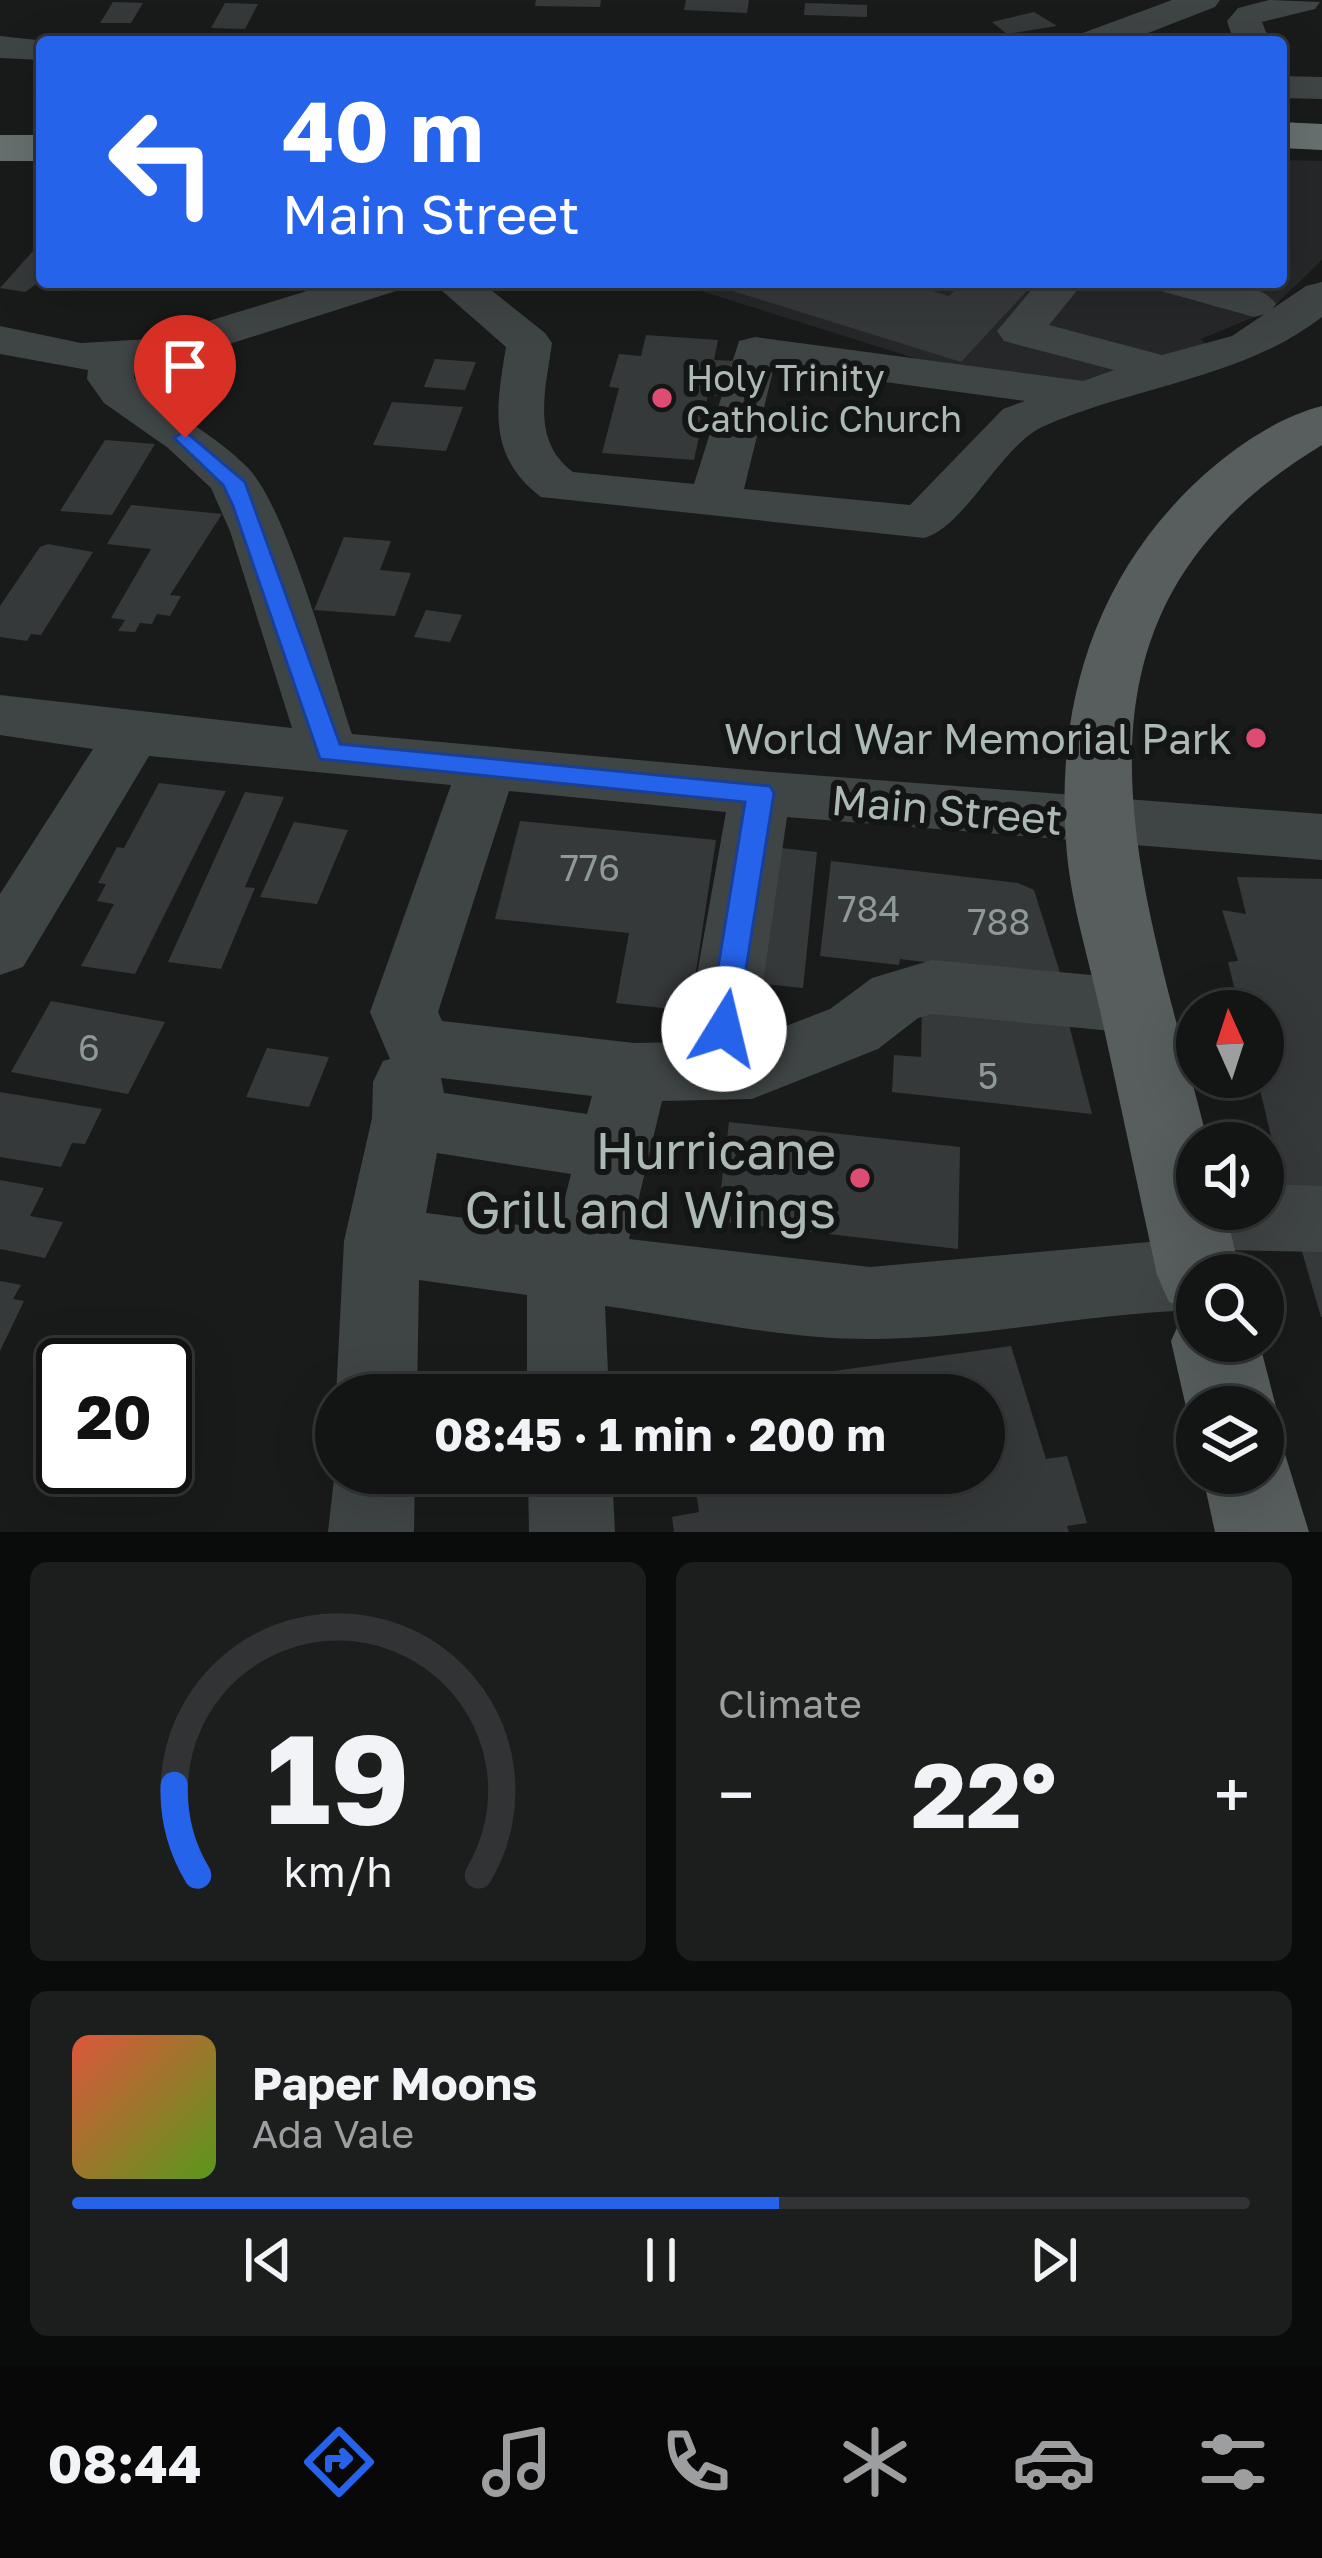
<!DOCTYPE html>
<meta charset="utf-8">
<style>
body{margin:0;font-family:"Golos Text",sans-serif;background:#1c1d1d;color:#f1f3f6;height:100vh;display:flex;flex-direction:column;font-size:45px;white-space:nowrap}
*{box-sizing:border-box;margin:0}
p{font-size:39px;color:#9d9ea0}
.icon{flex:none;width:66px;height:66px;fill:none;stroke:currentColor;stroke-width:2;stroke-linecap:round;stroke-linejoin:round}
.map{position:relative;height:1532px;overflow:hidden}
.side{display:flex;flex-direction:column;gap:30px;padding:30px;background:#0a0b0b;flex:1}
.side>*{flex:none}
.banner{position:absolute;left:36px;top:36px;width:1251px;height:252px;border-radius:12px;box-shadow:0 12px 48px #0002,0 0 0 3px #323334;background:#2563eb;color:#fff;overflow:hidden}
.needle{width:78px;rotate:357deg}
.controls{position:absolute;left:1176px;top:990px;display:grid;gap:24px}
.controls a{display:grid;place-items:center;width:108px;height:108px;border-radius:50%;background:#131414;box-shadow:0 12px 48px #0002,0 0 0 3px #323334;font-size:60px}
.speed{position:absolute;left:36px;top:1338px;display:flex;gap:24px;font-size:60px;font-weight:700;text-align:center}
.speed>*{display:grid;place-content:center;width:156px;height:156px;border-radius:50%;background:#131414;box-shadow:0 12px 48px #0002,0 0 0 3px #323334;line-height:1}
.speed .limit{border:6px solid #111;border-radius:18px;background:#fff;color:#111}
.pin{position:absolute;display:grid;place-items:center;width:102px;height:102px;color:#fff;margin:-123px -51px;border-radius:50% 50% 50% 0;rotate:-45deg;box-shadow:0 0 12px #0007}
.pin .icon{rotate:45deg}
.me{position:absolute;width:132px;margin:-66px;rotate:9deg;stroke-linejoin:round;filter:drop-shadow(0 0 9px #0008)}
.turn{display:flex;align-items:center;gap:42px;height:252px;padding:0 48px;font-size:54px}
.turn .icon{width:156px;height:156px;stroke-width:2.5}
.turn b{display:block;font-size:84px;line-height:102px}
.big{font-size:90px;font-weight:700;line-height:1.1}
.side .widget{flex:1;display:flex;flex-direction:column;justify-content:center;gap:18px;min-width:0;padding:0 42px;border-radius:18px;background:#1c1d1d}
.side .dial{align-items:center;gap:0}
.dial svg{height:312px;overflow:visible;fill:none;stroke:#323334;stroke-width:7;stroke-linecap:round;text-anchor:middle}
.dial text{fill:#f1f3f6;stroke:none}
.song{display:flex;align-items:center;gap:36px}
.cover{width:144px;height:144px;border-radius:18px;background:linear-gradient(135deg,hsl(10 70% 55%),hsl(90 70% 35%))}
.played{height:12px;border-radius:6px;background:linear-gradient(90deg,#2563eb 60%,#323334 60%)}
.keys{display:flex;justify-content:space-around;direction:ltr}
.heat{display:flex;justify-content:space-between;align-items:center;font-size:66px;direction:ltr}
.side .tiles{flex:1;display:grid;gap:30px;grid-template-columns:1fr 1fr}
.widget:last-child{grid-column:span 2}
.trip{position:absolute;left:315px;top:1374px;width:690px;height:120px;border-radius:60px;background:#131414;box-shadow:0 12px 48px #0002,0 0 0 3px #323334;font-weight:700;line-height:120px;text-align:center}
.tab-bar{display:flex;height:192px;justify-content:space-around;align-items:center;background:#080808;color:#9d9ea0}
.tab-bar .icon{width:84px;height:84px}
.tab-bar .on{color:#2563eb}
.tab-bar b{font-size:54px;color:#f1f3f6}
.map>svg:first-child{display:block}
.built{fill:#252728}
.building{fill:#36393a}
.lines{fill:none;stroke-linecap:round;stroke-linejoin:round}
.minor{fill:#3f4444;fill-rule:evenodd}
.major{fill:#575e5d;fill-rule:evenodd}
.highway{fill:#67706e;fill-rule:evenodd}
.route{fill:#2563eb;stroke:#184099;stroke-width:3}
.poi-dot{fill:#df4c73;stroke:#141616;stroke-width:4.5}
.labels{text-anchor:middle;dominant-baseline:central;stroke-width:12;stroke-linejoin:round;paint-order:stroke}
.far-poi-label{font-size:36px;fill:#adb9b6;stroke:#141616;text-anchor:start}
.number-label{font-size:36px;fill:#8f9997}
.poi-label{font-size:42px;fill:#adb9b6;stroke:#141616;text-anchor:end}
.street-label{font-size:42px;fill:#adb9b6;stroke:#141616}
.near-poi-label{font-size:51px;fill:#adb9b6;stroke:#141616;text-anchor:end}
</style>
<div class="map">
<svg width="1322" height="1532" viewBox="0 0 1322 1532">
<rect width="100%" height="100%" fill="#191b1b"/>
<polygon class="built" points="1281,160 1322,161 1322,260 1269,311 1201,339 1225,365 1152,390 1084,405 943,367 672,282 1281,282"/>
<g class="building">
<polygon points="536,0 601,0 600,7 535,6"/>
<polygon points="686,0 749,0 747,13 684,10"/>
<polygon points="113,2 143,3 131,23 100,23"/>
<polygon points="225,3 258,4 245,29 211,28"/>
<polygon points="805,3 867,5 867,17 804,15"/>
<polygon points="1034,12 1057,26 1007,34 992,22"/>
<polygon points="33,251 42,252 42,280 25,292 0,288"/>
<polygon points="902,282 949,296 956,289 938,282 1035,282 961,362 707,283"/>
<polygon points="646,335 718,340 714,360 736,361 728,398 708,394 694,460 602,453 619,388 609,387 619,354 641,356"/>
<polygon points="435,359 476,362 465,390 424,387"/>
<polygon points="392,402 463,407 446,451 373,445"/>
<polygon points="105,440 155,444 112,515 60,511"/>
<polygon points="131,505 222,514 170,595 181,596 170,616 157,614 152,624 140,623 135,632 118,631 125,620 111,618 151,549 107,544"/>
<polygon points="344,537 391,541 380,570 411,573 395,616 314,610"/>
<polygon points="48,544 93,552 41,635 31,634 27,641 0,637 0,606 40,547"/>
<polygon points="426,610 462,615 450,642 414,637"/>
<polygon points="159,783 226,791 135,974 81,966 114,904 97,901 106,884 98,883 117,847 124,848"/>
<polygon points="245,792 284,797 245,887 255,888 221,969 168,962"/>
<polygon points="520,821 716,840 690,1011 616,1003 629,933 495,919"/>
<polygon points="294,822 348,830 317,904 260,897"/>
<polygon points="763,846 817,852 803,988 746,982"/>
<polygon points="831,861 1018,883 1034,890 1062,979 900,959 899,965 820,956"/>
<polygon points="1237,877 1322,879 1322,1192 1284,1191 1257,1077 1263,1077 1263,1011 1240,1011 1228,962 1238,961 1222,910 1246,914"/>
<polygon points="51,1001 165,1022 128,1094 11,1072"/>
<polygon points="922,1003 1067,1017 1092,1114 892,1092 894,1055 921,1057"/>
<polygon points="267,1048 329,1057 309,1107 246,1097"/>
<polygon points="0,1092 102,1109 85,1144 72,1143 61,1167 0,1157"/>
<polygon points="729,1122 960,1147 958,1249 717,1221"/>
<polygon points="0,1180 44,1188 30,1216 63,1222 45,1258 0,1249"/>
<polygon points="1301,1248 1322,1249 1322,1317 1321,1317"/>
<polygon points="0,1281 21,1285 13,1299 24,1301 0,1351"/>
<polygon points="1011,1346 1046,1459 1067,1456 1087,1523 1067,1526 1069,1532 674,1532 672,1517 699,1512 693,1473 984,1473 984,1395 686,1392"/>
</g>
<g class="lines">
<g class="minor">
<polygon points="1172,0 1220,0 1215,7 1125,42 1075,42 1080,34"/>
<polygon points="1269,0 1320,2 1315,9 1262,22 1270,42 1234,42 1227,21 1238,8"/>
<polygon points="0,36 55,42 42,42 42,60 0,58"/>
<polygon points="1281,76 1322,77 1322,99 1281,98"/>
<path d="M336,282H403L396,291L170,363L135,368L134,378C167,413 215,433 249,469C287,509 332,674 352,734L760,771L1322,814V860L787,817L755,1038L830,1009L872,978L932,960L1134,979L1158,987L1168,1006L1158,1025L1134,1033L932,1014L918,1018L878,1049L752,1099L662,1101L629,1239L870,1267L1160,1241L1146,1216L1157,1192L1197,1183V1209H1263V1184L1322,1186V1252L1226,1250L1238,1275H1197V1310C1087,1313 979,1339 869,1339C781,1339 691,1318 605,1306L609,1395H527V1295L419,1280L417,1395L336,1396L344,1241L372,1118L373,1082L383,1061L390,1059L370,1012L451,785L149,756L23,967L0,975V894L93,749L0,735V695L292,728L230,531L211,488L168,448L104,403L87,379L88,370L0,354V326L81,343L150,339ZM509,791L726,812L685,1042L634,1043L442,1021L438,1012ZM441,1078L592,1096L587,1114L444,1093ZM437,1153L571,1174L559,1221L551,1229L426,1213Z"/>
<path d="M432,282H481L545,333L552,343C546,388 530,441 573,472L694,484L739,341L755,337L1083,381L1114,370L1004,341L997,331L1038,282H1084L1049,325L1162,355L1232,336L1306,286L1322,282V317C1242,379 1134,386 1042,427C1000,447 965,527 924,538L541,497C487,456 496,407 506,347ZM774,367L1025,401L1003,409L910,505L744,489Z"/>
<path d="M1154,282C1186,282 1256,275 1276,304L1270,313L1254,317L1161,291Z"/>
<polygon points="336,1461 336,1473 415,1473 414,1532 328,1532"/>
<polygon points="528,1473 612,1473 615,1532 529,1532"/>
</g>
<path class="major" d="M1322,406V445C1033,620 1142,878 1208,1143H1197V1209H1225L1241,1275H1197V1341H1259L1276,1407L1264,1434L1281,1441L1309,1532H1215L1202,1473H1263V1407H1197V1432L1186,1407L1171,1341L1184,1312L1190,1310L1169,1302L1157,1275C1138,1188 1120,1102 1101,1015C1090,963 1072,908 1067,854C1055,726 1085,603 1172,507C1209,465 1267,420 1322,406Z"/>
<g class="highway">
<polygon points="1281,122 1322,124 1322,150 1281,148"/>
<rect x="0" y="135" width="42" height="26"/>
</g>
</g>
<polygon class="route" points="185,431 245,482 340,744 770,786 774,793 735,1038 724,1042 713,1038 708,1029 745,802 320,759 233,506 223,485 174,438"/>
<g class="poi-dot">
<circle cx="662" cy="398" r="12"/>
<circle cx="1256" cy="738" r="12"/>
<circle cx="860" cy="1178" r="12"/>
</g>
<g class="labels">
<g class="far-poi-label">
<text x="686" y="377">Holy Trinity<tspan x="686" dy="41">Catholic Church</tspan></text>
</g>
<g class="number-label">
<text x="590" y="867">776</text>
<text x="869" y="908">784</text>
<text x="999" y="921">788</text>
<text x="89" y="1047">6</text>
<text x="988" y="1075">5</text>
</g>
<g class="poi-label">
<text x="1232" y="738">World War Memorial Park</text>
</g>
<g class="street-label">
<text transform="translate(947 809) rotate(5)">Main Street</text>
</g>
<g class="near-poi-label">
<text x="836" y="1149">Hurricane<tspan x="836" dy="59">Grill and Wings</tspan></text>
</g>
</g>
</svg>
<div class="controls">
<a><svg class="needle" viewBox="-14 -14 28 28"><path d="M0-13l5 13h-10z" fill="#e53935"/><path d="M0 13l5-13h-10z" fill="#9d9ea0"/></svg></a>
<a><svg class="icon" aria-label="sound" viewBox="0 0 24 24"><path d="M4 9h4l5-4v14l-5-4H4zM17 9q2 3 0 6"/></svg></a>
<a><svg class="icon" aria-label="search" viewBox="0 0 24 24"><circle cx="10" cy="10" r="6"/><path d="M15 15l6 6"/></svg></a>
<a><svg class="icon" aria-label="layers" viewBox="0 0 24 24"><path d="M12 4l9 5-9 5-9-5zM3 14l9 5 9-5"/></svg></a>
</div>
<div class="speed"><div class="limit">20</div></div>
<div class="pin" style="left:185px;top:438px;background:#d93025"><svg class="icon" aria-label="arrive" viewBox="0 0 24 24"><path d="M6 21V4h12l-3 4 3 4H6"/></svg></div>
<svg class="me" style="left:724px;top:1029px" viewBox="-20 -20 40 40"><circle r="19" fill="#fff"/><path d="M0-13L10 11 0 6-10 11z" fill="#2563eb"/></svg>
<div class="trip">08:45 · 1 min · 200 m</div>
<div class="banner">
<div class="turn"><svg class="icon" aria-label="left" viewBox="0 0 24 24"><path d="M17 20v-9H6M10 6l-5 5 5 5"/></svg><div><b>40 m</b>Main Street</div></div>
</div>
</div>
<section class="side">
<div class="tiles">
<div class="widget dial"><svg viewBox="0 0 100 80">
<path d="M14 69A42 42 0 1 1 86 69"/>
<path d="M14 69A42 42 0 0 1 8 46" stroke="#2563eb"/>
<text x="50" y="56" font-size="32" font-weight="700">19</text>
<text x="50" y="72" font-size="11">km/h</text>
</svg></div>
<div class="widget"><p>Climate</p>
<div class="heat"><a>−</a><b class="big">22°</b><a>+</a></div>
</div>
<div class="widget">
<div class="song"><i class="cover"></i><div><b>Paper Moons</b><p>Ada Vale</p></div></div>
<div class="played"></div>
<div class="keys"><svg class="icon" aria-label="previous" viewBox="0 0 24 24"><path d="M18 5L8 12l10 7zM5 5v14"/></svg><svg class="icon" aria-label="pause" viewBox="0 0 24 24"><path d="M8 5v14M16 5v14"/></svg><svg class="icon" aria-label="next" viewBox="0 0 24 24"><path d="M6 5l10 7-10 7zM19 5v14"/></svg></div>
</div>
</div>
</section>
<nav class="tab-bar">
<b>08:44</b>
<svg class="icon on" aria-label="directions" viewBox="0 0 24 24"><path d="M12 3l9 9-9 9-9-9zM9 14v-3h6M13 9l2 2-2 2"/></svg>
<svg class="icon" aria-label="music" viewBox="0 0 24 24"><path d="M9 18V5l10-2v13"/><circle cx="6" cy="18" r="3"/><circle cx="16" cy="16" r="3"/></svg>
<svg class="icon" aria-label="phone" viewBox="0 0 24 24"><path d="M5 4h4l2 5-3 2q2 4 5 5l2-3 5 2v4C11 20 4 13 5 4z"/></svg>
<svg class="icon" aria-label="climate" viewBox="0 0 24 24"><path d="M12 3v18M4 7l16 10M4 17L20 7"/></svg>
<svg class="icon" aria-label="car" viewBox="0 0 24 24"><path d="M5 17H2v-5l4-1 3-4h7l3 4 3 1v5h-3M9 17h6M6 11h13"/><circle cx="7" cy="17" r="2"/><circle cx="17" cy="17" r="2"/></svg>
<svg class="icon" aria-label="filters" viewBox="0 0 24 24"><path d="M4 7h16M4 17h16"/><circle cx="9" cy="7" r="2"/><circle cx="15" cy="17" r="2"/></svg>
</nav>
